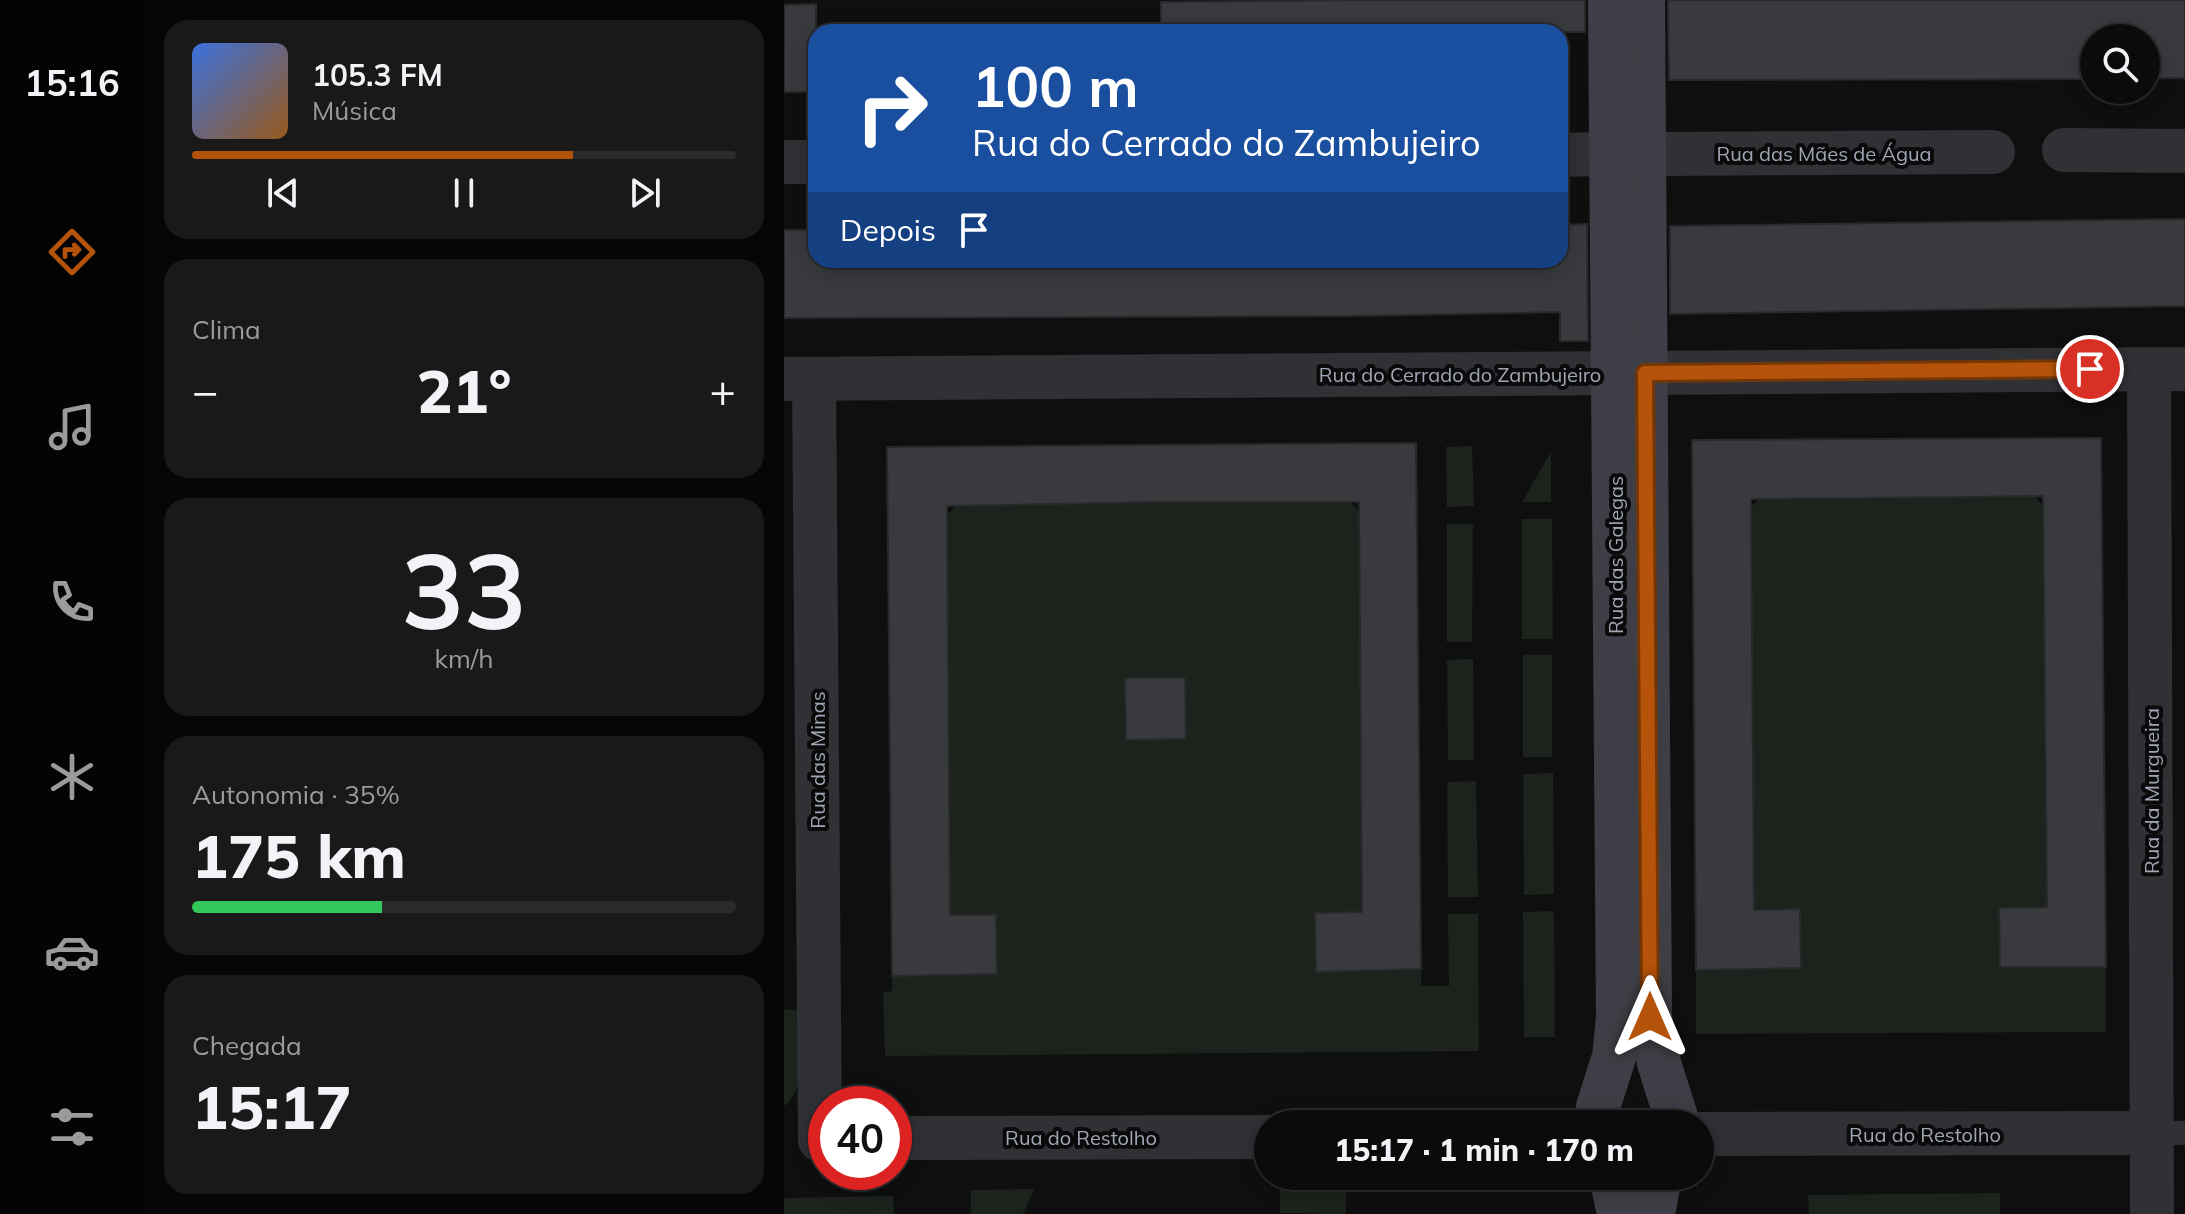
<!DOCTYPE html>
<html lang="pt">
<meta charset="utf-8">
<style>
body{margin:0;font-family:Mulish,sans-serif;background:#19191a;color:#f1f3f6;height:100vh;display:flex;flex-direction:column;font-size:30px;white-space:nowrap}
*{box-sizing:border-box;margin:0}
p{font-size:26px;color:#9a9b9d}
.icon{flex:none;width:44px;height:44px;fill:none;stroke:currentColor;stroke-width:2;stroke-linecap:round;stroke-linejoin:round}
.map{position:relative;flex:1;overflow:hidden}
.drawer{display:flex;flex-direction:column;gap:20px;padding:20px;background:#060607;width:640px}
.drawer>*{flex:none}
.guide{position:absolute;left:24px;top:24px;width:760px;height:244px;border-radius:24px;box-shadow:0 4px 20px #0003,0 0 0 2px #2b2b2d;background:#1a4fa0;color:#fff;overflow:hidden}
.controls{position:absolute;left:1296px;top:24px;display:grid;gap:16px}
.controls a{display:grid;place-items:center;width:80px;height:80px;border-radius:50%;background:#0b0b0c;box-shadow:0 4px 20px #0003,0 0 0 2px #2b2b2d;font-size:40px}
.speed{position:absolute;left:24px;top:1086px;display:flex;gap:16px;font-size:40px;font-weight:700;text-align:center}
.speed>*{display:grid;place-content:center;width:104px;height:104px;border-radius:50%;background:#0b0b0c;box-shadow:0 4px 20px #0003,0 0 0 2px #2b2b2d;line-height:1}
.speed .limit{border:12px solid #d22;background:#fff;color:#111}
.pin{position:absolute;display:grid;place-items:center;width:68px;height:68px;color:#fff;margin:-34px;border:4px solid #fff;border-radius:50%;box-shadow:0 2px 8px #0007}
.me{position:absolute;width:88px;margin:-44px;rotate:0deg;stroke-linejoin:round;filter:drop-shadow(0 0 6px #0008)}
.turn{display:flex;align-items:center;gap:28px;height:168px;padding:0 32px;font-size:36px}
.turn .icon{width:104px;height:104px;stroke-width:2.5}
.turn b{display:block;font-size:56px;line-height:68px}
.then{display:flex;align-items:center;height:76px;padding:0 32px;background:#0003;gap:16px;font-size:30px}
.big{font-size:60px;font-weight:800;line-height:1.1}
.drawer .card{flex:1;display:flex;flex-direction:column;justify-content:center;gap:12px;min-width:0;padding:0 28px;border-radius:24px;background:#19191a}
.drawer .dial{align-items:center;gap:0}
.dial b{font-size:104px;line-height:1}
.song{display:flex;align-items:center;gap:24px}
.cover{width:96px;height:96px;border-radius:12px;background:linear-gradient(135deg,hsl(220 70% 55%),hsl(30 70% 35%))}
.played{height:8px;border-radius:4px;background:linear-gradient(90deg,#b45309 70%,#2b2b2d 70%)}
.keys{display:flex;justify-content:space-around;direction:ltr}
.heat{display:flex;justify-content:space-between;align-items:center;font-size:44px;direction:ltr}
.charge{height:12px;border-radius:6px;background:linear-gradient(90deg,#34c759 35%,#2b2b2d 0)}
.trip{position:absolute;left:470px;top:1110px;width:460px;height:80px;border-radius:40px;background:#0b0b0c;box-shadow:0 4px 20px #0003,0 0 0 2px #2b2b2d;font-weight:800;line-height:80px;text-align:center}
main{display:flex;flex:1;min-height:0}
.dock{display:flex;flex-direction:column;width:144px;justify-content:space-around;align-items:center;background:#040405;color:#9a9b9d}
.dock .icon{width:56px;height:56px}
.dock .selected{color:#b45309}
.dock b{font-size:36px;color:#f1f3f6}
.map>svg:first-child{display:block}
.green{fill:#1b231c}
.building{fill:#383a3e;stroke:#29292c;stroke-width:2}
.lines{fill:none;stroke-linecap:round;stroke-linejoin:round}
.lane{stroke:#303135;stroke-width:24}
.street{stroke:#303135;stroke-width:44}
.secondary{stroke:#3e3f46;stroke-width:44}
.route-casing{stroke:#753606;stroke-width:20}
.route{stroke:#b45309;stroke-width:14}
.labels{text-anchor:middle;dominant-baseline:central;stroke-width:8;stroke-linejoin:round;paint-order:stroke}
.street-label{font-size:20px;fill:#9fa5b2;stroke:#0a0a0b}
</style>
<main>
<nav class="dock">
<b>15:16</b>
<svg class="icon selected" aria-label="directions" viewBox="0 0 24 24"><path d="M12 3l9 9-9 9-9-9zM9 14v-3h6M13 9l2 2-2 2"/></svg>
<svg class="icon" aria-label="music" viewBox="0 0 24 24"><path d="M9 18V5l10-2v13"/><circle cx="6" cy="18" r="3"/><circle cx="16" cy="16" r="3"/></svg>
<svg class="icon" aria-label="phone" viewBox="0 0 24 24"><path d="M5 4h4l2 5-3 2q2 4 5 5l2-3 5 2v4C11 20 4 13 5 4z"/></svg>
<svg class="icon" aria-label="climate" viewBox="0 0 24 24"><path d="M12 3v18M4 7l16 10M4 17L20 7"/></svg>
<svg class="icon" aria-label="car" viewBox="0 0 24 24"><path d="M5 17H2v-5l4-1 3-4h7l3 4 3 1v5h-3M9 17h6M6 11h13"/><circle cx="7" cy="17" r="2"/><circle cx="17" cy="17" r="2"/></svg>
<svg class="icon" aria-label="filters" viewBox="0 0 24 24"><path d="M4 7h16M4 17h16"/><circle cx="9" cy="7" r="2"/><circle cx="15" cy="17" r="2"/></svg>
</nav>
<section class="drawer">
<div class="card">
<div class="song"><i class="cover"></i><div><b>105.3 FM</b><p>Música</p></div></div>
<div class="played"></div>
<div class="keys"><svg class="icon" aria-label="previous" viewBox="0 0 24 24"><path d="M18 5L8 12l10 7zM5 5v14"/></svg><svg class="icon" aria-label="pause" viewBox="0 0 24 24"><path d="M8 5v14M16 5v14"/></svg><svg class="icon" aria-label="next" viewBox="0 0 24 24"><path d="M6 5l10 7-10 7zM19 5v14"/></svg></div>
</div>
<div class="card"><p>Clima</p>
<div class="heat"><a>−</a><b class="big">21°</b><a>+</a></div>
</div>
<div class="card dial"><b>33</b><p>km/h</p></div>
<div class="card"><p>Autonomia · 35%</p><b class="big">175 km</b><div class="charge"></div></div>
<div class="card"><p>Chegada</p><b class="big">15:17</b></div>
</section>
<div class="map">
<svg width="1401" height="1214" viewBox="0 0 1401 1214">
<rect width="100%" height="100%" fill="#0f0f10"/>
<g class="green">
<polygon points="688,446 690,506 663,507 662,447"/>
<polygon points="767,452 767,502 738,502"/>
<polygon points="1250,496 1259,506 1263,906 1215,908 1216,966 1322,967 1322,1032 912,1034 912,970 1017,968 1016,909 970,909 967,506 975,499"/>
<polygon points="371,502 566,502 575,511 578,912 531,913 532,972 637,969 637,986 665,986 664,914 694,914 695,1051 101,1056 99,992 108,991 108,976 213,974 212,915 166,915 163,515 172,506"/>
<polygon points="738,519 768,519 769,639 738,639"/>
<polygon points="663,524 689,524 688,642 663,642"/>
<rect x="739" y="655" width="29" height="102"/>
<polygon points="689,659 690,760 664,760 663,660"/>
<polygon points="769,773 770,894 740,895 739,774"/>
<polygon points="692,781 694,897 664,897 663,782"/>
<polygon points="770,911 771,1037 740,1037 739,912"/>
<path d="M0,1009L16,1011C16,1042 26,1084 0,1106Z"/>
<polygon points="562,1187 562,1214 496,1213 496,1188"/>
<polygon points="250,1189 239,1214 187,1214 187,1190"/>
<polygon points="1216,1193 1216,1214 1025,1214 1024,1195"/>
<polygon points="109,1196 110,1214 0,1214 0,1198"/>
</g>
<g class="building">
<polygon points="593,0 801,0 801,32 377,32 377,2"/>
<polygon points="884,0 1401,0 1401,78 1362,78 1362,38 1310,38 1310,79 885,80"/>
<polygon points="32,4 32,92 0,92 0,5"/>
<polygon points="1401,219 1401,306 886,314 886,226"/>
<polygon points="803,224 804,341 776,341 776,312 566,316 0,318 0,230 32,230 32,260 776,260 776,225"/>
<polygon points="1317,438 1322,967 1216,967 1215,908 1263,907 1259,496 1182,497 967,499 970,910 1016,909 1017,968 912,970 908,440"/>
<polygon points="632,443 637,969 532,972 531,913 578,912 575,502 371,502 163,506 166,915 212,915 213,974 108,976 103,447"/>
<polygon points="341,678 401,678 402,739 342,740"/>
</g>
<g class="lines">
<polyline class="lane" points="1366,1133 1401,1133"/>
<g class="street">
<polyline points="1280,150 1401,151"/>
<polyline points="871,154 1209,152"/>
<polyline points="776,155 816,154"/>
<polyline points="0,162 32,162"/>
<polyline points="1365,369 1368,1214"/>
<polyline points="0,379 1401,369"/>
<polyline points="30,379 36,1140"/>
<polyline points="916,1134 1366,1133"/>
<polyline points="110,1138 484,1137"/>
</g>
<g class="secondary">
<polyline points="859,0 866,1017 875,1063 892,1117 891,1124"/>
<polyline points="814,1107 830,1057 834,1018 826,0"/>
<polyline points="827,1176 835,1214"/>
<polyline points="869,1214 876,1176"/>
</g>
</g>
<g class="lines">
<g class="route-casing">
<polyline id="route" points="866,1017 861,373 1306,369"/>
</g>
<use href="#route" class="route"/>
</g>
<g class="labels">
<g class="street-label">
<text x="1040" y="153">Rua das Mães de Água</text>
<text x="676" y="374">Rua do Cerrado do Zambujeiro</text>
<text transform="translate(831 555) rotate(-90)">Rua das Galegas</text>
<text transform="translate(33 760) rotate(-90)">Rua das Minas</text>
<text transform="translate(1367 791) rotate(-90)">Rua da Murgueira</text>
<text x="1141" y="1134">Rua do Restolho</text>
<text x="297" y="1137">Rua do Restolho</text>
</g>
</g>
</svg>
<div class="controls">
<a><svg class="icon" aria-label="search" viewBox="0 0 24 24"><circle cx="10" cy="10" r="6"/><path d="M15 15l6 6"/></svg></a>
</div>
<div class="speed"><div class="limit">40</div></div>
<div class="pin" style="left:1306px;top:369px;background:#d93025"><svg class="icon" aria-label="arrive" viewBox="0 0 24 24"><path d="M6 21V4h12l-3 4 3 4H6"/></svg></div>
<svg class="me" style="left:866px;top:1017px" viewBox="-20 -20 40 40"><path d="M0-17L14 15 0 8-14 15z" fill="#b45309" stroke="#fff" stroke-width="4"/></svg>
<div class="trip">15:17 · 1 min · 170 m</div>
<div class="guide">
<div class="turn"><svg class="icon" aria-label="right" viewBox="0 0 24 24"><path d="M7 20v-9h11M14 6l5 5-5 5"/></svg><div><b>100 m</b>Rua do Cerrado do Zambujeiro</div></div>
<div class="then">Depois<svg class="icon" aria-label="arrive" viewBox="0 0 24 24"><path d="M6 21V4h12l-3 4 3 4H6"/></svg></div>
</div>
</div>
</main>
